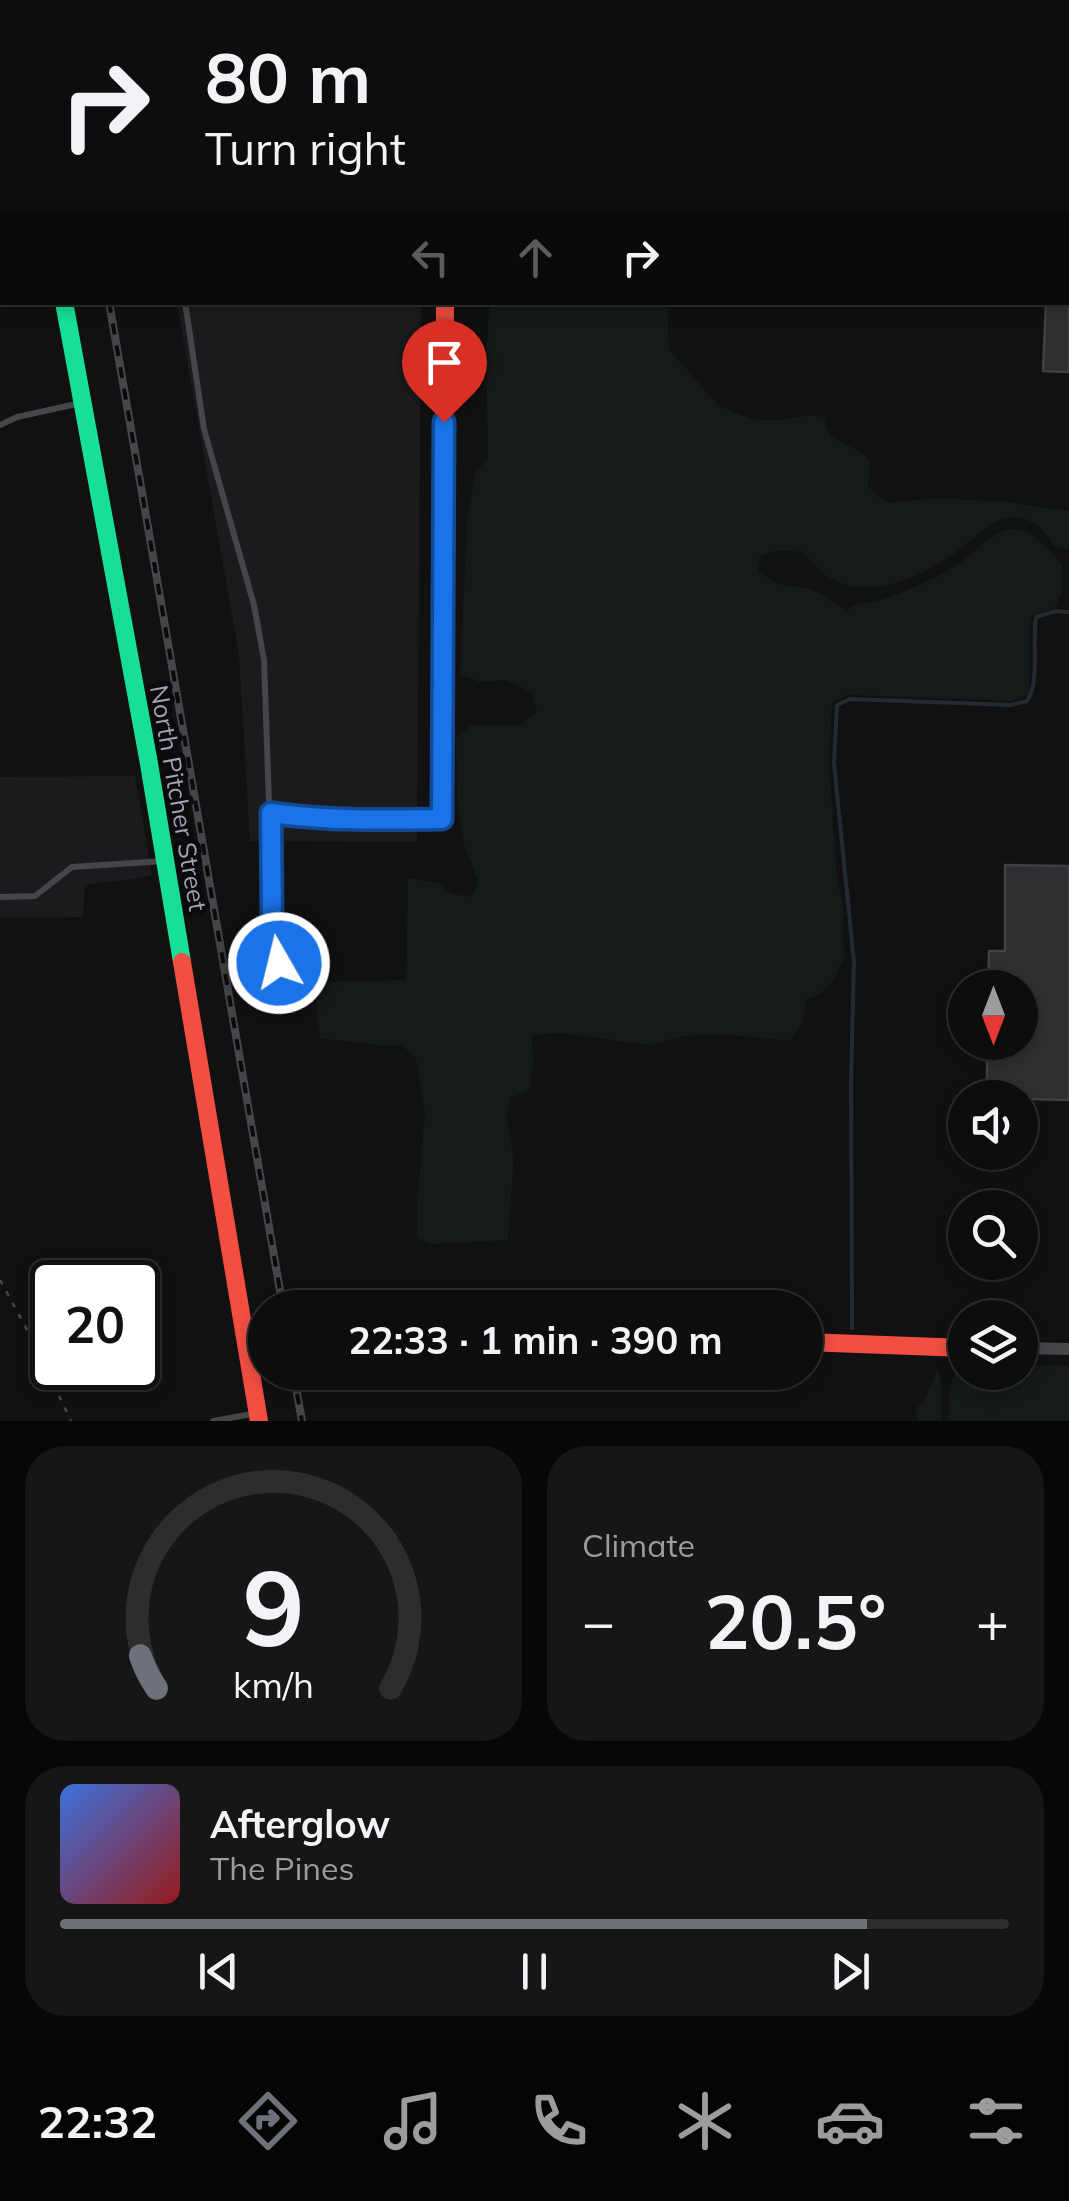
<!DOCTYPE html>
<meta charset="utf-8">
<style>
body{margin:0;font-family:Mulish,sans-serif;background:#161616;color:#f1f3f6;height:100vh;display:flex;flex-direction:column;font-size:38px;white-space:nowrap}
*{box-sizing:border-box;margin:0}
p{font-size:32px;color:#9a9c9d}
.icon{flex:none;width:55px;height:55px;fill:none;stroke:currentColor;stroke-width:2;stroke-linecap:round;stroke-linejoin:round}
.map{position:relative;height:1421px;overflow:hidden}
.side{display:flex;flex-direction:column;gap:25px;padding:25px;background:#070707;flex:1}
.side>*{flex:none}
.hud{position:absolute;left:0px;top:0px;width:1070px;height:305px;box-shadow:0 5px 15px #0003,0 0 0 2px #2d2d2e;background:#0d0d0d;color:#f1f3f6;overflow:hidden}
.needle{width:65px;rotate:180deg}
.buttons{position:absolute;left:948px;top:970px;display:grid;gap:20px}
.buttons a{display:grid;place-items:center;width:90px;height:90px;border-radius:50%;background:#0d0d0d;box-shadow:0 5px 15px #0003,0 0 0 2px #2d2d2e;font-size:50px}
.speed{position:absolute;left:30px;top:1260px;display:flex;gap:20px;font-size:50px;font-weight:700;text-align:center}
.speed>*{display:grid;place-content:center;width:130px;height:130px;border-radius:50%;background:#0d0d0d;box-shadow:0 5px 15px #0003,0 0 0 2px #2d2d2e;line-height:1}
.speed .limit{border:5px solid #111;border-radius:15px;background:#fff;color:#111}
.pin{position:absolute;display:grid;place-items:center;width:85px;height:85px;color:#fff;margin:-102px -42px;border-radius:50% 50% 50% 0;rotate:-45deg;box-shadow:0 0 10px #0007}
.pin .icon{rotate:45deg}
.me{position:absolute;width:110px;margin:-55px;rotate:352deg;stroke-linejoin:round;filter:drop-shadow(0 0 8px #0008)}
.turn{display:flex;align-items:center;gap:35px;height:210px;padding:0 40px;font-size:45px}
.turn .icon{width:130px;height:130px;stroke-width:2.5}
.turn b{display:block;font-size:70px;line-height:85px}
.lanes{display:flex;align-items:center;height:95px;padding:0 40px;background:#0003;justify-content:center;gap:50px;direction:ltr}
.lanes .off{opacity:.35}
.big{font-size:75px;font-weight:700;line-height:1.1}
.side .tile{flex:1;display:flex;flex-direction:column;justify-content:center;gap:15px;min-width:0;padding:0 35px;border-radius:40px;background:#161616}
.side .dial{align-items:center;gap:0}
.dial svg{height:260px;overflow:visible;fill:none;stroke:#2d2d2e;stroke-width:7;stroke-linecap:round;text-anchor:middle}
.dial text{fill:#f1f3f6;stroke:none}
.song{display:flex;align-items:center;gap:30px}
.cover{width:120px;height:120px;border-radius:15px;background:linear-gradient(135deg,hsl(220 70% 55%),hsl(0 70% 35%))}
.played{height:10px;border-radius:5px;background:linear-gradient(90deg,#6f717a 85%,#2d2d2e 85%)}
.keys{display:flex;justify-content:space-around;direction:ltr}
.heat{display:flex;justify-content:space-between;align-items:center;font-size:55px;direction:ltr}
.side .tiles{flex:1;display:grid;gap:25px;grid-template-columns:1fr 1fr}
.tile:last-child{grid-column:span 2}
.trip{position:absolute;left:248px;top:1290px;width:575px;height:100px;border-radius:50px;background:#0d0d0d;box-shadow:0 5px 15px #0003,0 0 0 2px #2d2d2e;font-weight:700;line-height:100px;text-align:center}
.dock{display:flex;height:160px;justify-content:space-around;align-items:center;background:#050505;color:#9a9c9d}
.dock .icon{width:70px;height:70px}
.dock .selected{color:#6f717a}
.dock b{font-size:45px;color:#f1f3f6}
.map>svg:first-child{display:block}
.built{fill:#1b1b1e}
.green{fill:#151b17}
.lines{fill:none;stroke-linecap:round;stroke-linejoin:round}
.stream{stroke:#242a32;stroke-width:4}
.building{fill:#2e2f31;stroke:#404045;stroke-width:2.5}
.path{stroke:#47474c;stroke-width:2.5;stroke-dasharray:5 8;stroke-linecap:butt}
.lane{stroke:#45464a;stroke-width:6}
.street{stroke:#45464a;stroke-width:12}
.fast{stroke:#16e098;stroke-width:18}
.jam{stroke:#f24e42;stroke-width:18}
.rail-casing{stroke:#454649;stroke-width:8}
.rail{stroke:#0b0b0d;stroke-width:4;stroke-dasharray:11;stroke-linecap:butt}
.route-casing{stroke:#114b97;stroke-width:25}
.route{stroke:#1a73e8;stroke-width:18}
.labels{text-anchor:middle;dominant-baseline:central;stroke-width:10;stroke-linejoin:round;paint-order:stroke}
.street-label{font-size:25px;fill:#a1a4b3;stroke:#0b0b0d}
</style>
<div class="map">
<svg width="1069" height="1421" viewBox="0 0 1069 1421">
<rect width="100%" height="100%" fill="#111"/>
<g class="built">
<rect x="124" y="0" width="300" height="2"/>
<polygon points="177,303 421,303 417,842 250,841 239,655"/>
<polygon points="135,776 152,876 85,885 83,917 0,918 0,777"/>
</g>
<g class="green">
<path d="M490,303H667L669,349L719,406L751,419L780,420L807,415L824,417C829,437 831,438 849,446C857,449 864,456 870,461L868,487L888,503L938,498L1005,502L1069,511V550L1054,546C1045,530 1030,516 1011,518C990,519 975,539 959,550C924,576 872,602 830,578C819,572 811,562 802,552L778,550L759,557L758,570C784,594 794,581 819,593C829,598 838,605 847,610C859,601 870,603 884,599C911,589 937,578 961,562C977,552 993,529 1013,529C1034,529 1048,550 1062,564V590L1055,608L1032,615L1029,633V690L1024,697L1011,701L849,695L832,703L829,763L837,879L844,911L842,936L845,957L832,983L821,993L805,1001L803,1021L790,1041L723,1034L685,1036L649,1045L561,1033L532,1035L533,1066L529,1091L511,1097L506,1115L514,1157L508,1240L431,1244L417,1238V1202L425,1113L416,1058L402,1046C374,1046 348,1040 321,1039C317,1019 312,999 325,982L406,980L408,878L439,883L451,894L472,897L478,880L464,844L457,798L456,737L472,725L520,726L537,711L531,692L505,680L479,682L460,675L467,523L475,473L488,458L486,352Z"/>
<polygon points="1020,1366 1069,1366 1069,1421 948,1421 950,1385 959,1367 965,1367 965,1372 1020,1372"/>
<polygon points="938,1367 942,1389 941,1421 917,1421 916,1409 925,1399"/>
</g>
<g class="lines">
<path class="stream" d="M852,1328L851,1082L854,962L834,763L837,705L850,699L1011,705L1027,701C1040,681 1032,642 1036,617L1056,611L1069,612"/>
</g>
<g class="building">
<polygon points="1046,302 1069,303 1069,372 1043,371"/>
<polygon points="1005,865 1069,866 1069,1100 987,1098 987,1042 1020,1042 1020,988 988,988 989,951 1005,951"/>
</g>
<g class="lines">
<polyline class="path" points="0,1280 31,1337 71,1421"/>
<g class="lane">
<polyline points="188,2 192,0"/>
<polyline points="0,86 2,85"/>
<path d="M185,302L204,429L254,605L264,660L274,944C279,960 282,973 296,983"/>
<polyline points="0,425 17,417 81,403"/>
<path d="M271,813C327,821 383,820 439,819"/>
<polyline points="0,897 35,896 72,867 164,861"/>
<polyline points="213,1421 257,1413"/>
</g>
<g class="street">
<polyline points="8,0 8,2"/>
<polyline points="446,2 446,0"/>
<polyline points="1020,1348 1069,1349"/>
<polyline points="248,1352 265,1351"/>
</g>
<polyline class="fast" points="64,302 148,758 182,962"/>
<g class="jam">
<polyline points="442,819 445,302"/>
<polyline points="182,962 259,1421"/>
<polyline points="805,1342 965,1348"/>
</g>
<g class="rail-casing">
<g id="rail">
<polyline points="56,0 56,2"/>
<polyline points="109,302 283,1308"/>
<polyline points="293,1372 302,1421"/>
</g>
</g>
<use href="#rail" class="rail"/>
</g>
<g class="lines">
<g class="route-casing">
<path id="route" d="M279,963L272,919L271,813C328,821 385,820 442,819L444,422"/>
</g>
<use href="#route" class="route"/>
</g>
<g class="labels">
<g class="street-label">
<text transform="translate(179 798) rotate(80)">North Pitcher Street</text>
</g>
</g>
</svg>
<div class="buttons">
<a><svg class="needle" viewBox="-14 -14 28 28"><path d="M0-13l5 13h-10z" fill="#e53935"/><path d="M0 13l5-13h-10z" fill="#9a9c9d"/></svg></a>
<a><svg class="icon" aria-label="sound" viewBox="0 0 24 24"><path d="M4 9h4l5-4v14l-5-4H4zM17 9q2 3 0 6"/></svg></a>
<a><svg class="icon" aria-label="search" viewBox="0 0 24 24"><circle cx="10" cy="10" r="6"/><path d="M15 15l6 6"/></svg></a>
<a><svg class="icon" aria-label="layers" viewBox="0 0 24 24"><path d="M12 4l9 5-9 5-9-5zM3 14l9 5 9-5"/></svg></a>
</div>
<div class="speed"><div class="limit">20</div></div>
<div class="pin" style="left:444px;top:422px;background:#d93025"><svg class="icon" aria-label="arrive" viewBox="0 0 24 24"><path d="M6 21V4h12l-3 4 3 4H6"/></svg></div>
<svg class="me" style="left:279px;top:963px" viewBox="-20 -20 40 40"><circle r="17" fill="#1a73e8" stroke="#fff" stroke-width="3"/><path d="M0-11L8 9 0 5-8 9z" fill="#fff"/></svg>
<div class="trip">22:33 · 1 min · 390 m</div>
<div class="hud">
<div class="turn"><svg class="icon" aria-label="right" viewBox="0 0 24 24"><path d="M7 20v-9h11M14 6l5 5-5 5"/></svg><div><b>80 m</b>Turn right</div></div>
<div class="lanes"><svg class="icon off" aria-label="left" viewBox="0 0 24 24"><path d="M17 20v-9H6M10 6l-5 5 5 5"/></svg><svg class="icon off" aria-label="ahead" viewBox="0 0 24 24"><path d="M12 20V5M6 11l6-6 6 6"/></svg><svg class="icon" aria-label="right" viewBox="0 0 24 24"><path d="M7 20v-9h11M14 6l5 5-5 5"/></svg></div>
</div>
</div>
<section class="side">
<div class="tiles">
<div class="tile dial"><svg viewBox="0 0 100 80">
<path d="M14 69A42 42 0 1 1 86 69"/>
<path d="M14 69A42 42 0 0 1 9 59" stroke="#6f717a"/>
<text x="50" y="56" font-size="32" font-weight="700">9</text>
<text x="50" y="72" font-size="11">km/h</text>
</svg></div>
<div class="tile"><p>Climate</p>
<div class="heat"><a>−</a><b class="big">20.5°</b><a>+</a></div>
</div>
<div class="tile">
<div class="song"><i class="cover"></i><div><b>Afterglow</b><p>The Pines</p></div></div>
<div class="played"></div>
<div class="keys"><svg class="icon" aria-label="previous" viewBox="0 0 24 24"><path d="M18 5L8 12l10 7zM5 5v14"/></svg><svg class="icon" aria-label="pause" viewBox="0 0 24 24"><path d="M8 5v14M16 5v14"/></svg><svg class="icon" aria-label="next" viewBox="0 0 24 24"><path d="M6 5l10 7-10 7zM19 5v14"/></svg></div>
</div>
</div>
</section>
<nav class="dock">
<b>22:32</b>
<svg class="icon selected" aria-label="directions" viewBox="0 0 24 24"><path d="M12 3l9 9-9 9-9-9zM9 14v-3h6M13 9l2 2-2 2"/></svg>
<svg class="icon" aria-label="music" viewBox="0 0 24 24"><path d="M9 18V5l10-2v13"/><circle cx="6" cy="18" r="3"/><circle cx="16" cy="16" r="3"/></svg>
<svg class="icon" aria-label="phone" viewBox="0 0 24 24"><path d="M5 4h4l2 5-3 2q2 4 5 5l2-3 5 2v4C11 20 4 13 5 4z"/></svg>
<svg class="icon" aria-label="climate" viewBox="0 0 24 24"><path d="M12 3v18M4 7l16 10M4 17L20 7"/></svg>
<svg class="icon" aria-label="car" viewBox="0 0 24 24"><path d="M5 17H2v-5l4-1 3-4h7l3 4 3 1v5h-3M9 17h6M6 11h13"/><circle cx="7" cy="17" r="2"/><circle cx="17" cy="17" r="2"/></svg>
<svg class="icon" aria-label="filters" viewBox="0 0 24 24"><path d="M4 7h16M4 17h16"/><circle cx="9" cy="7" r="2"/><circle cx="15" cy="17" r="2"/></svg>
</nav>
